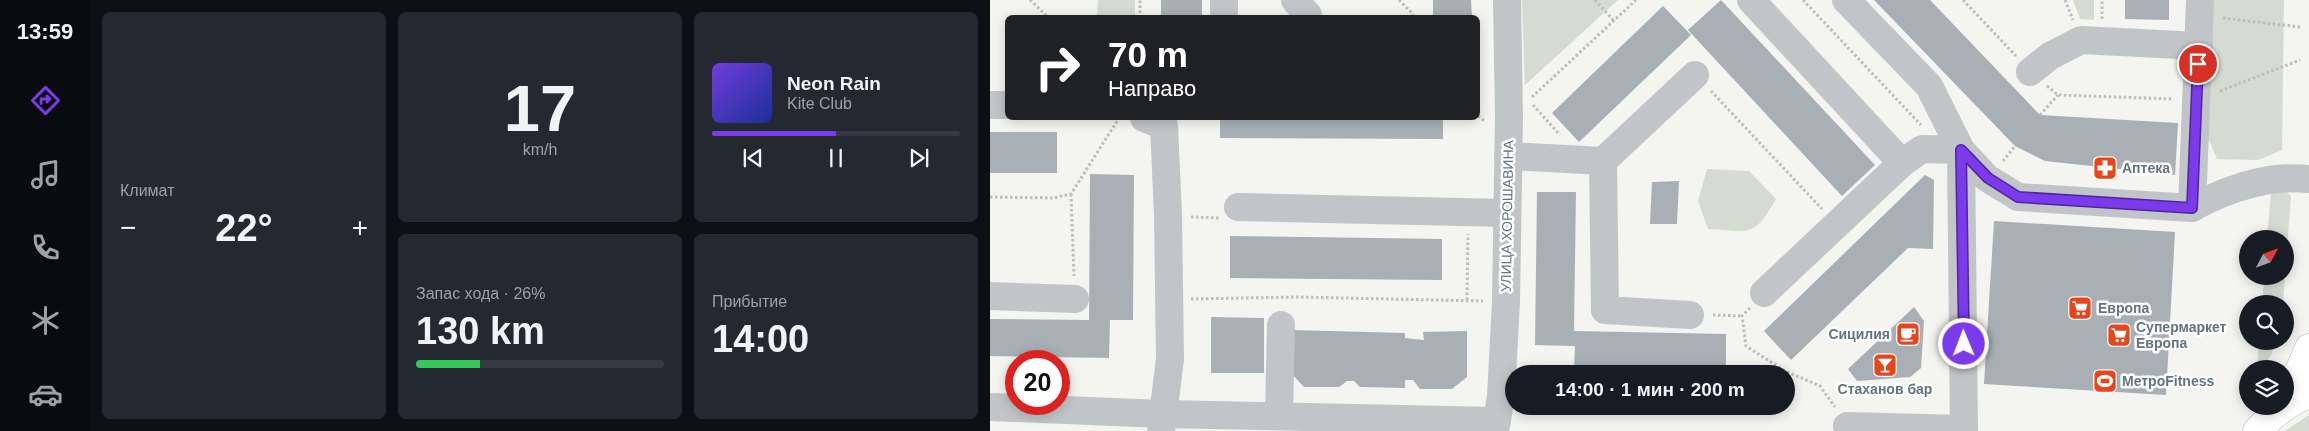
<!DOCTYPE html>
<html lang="ru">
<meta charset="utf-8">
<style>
body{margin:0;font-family:Helvetica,sans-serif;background:#242831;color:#f1f3f6;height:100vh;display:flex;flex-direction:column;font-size:19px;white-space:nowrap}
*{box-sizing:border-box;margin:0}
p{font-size:16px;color:#9ea1a6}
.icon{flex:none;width:28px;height:28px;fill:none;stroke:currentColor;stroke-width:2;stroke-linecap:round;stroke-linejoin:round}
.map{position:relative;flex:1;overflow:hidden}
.drawer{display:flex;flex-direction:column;gap:12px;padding:12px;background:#0d0f14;width:900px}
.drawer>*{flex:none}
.banner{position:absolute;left:15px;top:15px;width:475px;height:105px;border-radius:8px;box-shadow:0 2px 12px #0003;background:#202124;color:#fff;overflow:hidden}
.needle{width:32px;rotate:49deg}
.tools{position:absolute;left:1249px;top:230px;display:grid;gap:10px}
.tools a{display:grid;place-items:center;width:55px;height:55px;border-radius:50%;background:#171b24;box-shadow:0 2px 12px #0003;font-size:25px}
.speed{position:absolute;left:15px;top:350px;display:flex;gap:10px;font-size:25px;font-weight:700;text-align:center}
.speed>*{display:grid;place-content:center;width:65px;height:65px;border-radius:50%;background:#171b24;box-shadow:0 2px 12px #0003;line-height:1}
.speed .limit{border:8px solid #d22;background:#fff;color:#111}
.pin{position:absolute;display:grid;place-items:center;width:42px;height:42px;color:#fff;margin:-21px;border:2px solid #fff;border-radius:50%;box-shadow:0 1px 5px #0007}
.me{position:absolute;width:55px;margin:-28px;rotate:359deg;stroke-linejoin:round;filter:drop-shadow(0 0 4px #0008)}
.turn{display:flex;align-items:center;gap:18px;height:105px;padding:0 20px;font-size:22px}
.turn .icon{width:65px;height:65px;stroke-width:2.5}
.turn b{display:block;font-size:35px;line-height:42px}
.big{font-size:38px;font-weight:600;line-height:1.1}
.drawer .tile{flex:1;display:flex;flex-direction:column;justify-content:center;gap:8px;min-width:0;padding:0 18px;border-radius:8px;background:#242831}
.drawer .dial{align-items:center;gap:0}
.dial b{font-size:65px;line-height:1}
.song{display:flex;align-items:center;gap:15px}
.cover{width:60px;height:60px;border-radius:8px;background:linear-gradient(135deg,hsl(260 70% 55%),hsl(230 70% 35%))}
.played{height:5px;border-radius:2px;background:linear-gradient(90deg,#7c3aed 50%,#363941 50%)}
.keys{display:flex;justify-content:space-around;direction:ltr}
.heat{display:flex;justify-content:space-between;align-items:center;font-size:28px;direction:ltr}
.charge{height:8px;border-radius:4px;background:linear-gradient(90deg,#34c759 26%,#363941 0)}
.drawer .tiles{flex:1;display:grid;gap:12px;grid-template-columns:repeat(3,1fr)}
.tile:first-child{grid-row:span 2}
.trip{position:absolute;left:515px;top:365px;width:290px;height:50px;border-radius:25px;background:#171b24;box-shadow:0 2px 12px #0003;font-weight:600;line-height:50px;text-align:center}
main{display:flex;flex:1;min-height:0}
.menu{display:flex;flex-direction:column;width:90px;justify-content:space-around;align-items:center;background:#090b0e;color:#9ea1a6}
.menu .icon{width:35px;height:35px}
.menu .on{color:#7c3aed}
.menu b{font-size:22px;color:#f1f3f6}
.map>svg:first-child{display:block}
.green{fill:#d5dbd1}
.building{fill:#a8b0b6}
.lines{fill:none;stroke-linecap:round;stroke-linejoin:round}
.major-casing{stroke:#b2b7ba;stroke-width:29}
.path{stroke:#bbbdbf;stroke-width:3;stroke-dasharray:2.5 2.5;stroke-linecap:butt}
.minor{stroke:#c1c5c8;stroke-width:28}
.major{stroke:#fff;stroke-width:28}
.route-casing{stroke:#51269a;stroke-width:12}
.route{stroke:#7c3aed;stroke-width:9}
.labels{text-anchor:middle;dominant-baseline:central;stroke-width:5;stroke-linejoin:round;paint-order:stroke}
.poi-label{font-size:14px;font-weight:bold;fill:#627582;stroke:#fff;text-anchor:start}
.street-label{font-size:14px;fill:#627582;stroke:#fff}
</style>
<main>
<nav class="menu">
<b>13:59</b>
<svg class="icon on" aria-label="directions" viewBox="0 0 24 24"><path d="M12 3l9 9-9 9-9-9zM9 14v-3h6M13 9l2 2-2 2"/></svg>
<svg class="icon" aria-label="music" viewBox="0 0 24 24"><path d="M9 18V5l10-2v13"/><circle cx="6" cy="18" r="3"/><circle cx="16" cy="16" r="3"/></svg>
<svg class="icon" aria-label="phone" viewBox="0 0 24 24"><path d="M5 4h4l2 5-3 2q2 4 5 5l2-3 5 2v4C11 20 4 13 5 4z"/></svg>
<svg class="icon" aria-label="climate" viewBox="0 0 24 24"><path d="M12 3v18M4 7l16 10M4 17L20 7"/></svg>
<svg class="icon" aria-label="car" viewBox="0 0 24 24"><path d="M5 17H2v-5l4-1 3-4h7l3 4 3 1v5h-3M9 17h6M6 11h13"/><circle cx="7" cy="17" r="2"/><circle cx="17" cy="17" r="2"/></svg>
</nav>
<section class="drawer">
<div class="tiles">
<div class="tile"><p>Климат</p>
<div class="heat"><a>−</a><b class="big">22°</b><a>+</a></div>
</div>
<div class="tile dial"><b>17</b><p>km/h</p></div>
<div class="tile">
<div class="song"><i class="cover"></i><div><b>Neon Rain</b><p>Kite Club</p></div></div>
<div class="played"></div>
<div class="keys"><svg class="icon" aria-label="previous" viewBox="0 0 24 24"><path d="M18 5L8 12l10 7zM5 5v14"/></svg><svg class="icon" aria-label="pause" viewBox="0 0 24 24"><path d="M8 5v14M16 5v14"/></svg><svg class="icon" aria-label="next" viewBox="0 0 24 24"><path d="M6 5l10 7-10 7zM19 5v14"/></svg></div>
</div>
<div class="tile"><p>Запас хода · 26%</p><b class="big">130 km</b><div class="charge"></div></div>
<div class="tile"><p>Прибытие</p><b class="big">14:00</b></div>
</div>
</section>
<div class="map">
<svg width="1319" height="431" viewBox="0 0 1319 431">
<rect width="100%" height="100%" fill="#f4f4f0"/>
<g class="green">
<polygon points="108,0 145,0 145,17 107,17"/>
<polygon points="532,0 628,0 535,85"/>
<polygon points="1083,0 1104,0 1104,20 1090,19"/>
<polygon points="1223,0 1294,0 1292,150 1268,160 1227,159 1218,138"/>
<path d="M717,169L759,171L786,199C763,239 760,231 718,229L708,201Z"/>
<polygon points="1294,189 1301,196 1293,304 1272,304 1274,276 1295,276 1295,239 1277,239 1281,191"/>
<polygon points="1269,341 1285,341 1282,354 1271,369 1267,369"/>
<polygon points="1319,415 1319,431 1295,431"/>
</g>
<g class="building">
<rect x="171" y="0" width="41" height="18"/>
<polygon points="443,0 481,0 482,18 443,18"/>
<polygon points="731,0 885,165 852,196 698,30"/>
<polygon points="884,0 940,0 1050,115 1188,123 1185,175 1055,161 1025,146"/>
<polygon points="1135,0 1179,0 1179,20 1135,19"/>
<polygon points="673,6 701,35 589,142 562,113"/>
<polygon points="230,118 453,118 453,139 230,138"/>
<rect x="0" y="132" width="67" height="41"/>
<polygon points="100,174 144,175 143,320 120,320 119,358 0,356 0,319 99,320"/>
<polygon points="935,175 944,180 943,249 918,248 801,360 774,331"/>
<polygon points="689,181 687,224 660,224 662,182"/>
<polygon points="547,192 586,192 584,331 736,334 736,372 584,370 585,346 545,345"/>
<polygon points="1004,221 1185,232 1176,395 994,384"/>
<polygon points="240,236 452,239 452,280 240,278"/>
<polygon points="924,307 934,321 931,368 920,377 867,381 858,369"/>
<polygon points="221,317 274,318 274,373 221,373"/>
<polygon points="302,330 415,333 415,338 434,340 433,332 477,331 477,377 462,389 430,389 423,380 415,380 415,388 370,387 364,381 357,381 349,387 314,387 301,373"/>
</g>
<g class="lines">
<g class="major-casing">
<g id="major">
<polyline points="1295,393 1310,369 1319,348"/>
<path d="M1267,431C1282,415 1298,402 1319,394"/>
</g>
</g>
<g class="path">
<polyline points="40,0 59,18"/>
<polyline points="409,0 423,14 423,18"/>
<polyline points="605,0 624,21"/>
<polyline points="813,0 931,125"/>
<polyline points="973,0 1026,56"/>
<polyline points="1075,0 1083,20"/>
<polyline points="150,18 150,0"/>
<polyline points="1233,18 1310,27"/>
<polyline points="1112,19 1112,0"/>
<polyline points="1057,86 1068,95 1183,99"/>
<polyline points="721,91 832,209"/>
<polyline points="1230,91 1310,60"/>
<polyline points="542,97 646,0"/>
<polyline points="543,105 570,135"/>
<polyline points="1050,115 1068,95"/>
<polyline points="488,116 496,122"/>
<polyline points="1013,161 1025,146"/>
<polyline points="81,194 84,276"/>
<polyline points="0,197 64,198 81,194 129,118"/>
<polyline points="201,217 229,218"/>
<polyline points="201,299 307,297 493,301"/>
<polyline points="477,300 478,234"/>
<polyline points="760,308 752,316 756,346 795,371 830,386 845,407"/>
<polyline points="723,315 752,316"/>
</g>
<g class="minor">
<polyline points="234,0 234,18"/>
<polyline points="305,0 318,15"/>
<polyline points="761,0 912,163"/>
<path d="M856,0L939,86L971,150L997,178L1028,197L1202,208C1227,194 1259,182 1287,179C1298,177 1309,179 1319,179"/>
<polyline points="1040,72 1060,56 1091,40 1209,46"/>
<polyline points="0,105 18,105"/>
<polyline points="154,118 174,126 178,215 180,359 171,431"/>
<polyline points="518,156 613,161 705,75"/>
<polyline points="613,161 615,310 700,315"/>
<polyline points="248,207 516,213"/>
<polyline points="1202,208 1210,0"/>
<polyline points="774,293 912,163 932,149 971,150 974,431"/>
<polyline points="0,296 85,299"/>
<polyline points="0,407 173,414 507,421"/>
<polyline points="289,416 291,325"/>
<polyline points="857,426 974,429"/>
<polyline points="505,431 511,396 516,301 519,118 517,0"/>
</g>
<use href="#major" class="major"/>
</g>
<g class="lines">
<g class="route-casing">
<polyline id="route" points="974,344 971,150 998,178 1028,197 1202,208 1208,64"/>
</g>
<use href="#route" class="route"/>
</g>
<defs>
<g id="pharmacy-square" transform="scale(1.25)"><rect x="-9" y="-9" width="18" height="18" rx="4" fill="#e9451b" stroke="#fff"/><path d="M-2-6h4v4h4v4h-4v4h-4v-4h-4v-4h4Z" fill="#fff"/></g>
<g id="supermarket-square" transform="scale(1.25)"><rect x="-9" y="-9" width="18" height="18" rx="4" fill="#e9451b" stroke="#fff"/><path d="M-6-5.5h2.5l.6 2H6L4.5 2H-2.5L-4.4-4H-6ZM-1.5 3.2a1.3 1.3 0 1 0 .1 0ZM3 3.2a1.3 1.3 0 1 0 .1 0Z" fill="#fff"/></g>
<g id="cafe-square" transform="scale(1.25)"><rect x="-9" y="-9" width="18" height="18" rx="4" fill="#e9451b" stroke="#fff"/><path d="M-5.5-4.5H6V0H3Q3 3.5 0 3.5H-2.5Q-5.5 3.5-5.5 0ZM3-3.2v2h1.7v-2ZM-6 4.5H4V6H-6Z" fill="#fff"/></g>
<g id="bar-square" transform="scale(1.25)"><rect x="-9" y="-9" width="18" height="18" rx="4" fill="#e9451b" stroke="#fff"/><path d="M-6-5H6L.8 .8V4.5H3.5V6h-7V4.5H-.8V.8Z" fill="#fff"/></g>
<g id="stadium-square" transform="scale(1.25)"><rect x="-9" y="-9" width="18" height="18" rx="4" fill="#e9451b" stroke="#fff"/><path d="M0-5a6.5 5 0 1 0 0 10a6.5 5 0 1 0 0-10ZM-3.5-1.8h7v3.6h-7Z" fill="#fff"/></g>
</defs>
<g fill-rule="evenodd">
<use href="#pharmacy-square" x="1115" y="168"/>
<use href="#supermarket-square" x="1090" y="308"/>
<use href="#cafe-square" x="918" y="334"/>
<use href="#supermarket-square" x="1129" y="335"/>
<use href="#bar-square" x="895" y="365"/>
<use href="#stadium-square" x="1115" y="381"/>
</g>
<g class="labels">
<g class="poi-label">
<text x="1132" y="168">Аптека</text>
<text x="1108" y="308">Европа</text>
<text x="1146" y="327">Супермаркет<tspan x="1146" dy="16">Европа</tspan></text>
<text x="900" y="334" text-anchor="end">Сицилия</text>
<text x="1132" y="381">МетроFitness</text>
<text x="895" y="389" text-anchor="middle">Стаханов бар</text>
</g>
<g class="street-label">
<text transform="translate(517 216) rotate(-89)">УЛИЦА ХОРОШАВИНА</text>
</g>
</g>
</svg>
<div class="tools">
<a><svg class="needle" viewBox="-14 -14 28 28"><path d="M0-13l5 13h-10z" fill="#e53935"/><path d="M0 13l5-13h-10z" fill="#9ea1a6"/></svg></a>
<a><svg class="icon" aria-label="search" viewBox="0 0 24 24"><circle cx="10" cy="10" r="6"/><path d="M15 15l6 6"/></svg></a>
<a><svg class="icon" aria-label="layers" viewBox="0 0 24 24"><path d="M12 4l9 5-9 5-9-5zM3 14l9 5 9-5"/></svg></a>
</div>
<div class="speed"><div class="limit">20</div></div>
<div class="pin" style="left:1208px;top:64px;background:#d93025"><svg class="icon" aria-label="arrive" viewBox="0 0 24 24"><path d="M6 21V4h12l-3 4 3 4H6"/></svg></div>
<svg class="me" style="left:974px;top:344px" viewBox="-20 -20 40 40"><circle r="17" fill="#7c3aed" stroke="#fff" stroke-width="3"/><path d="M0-11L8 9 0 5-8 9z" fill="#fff"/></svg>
<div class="trip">14:00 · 1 мин · 200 m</div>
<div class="banner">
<div class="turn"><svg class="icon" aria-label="right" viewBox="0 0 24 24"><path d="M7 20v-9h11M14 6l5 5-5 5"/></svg><div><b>70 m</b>Направо</div></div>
</div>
</div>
</main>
